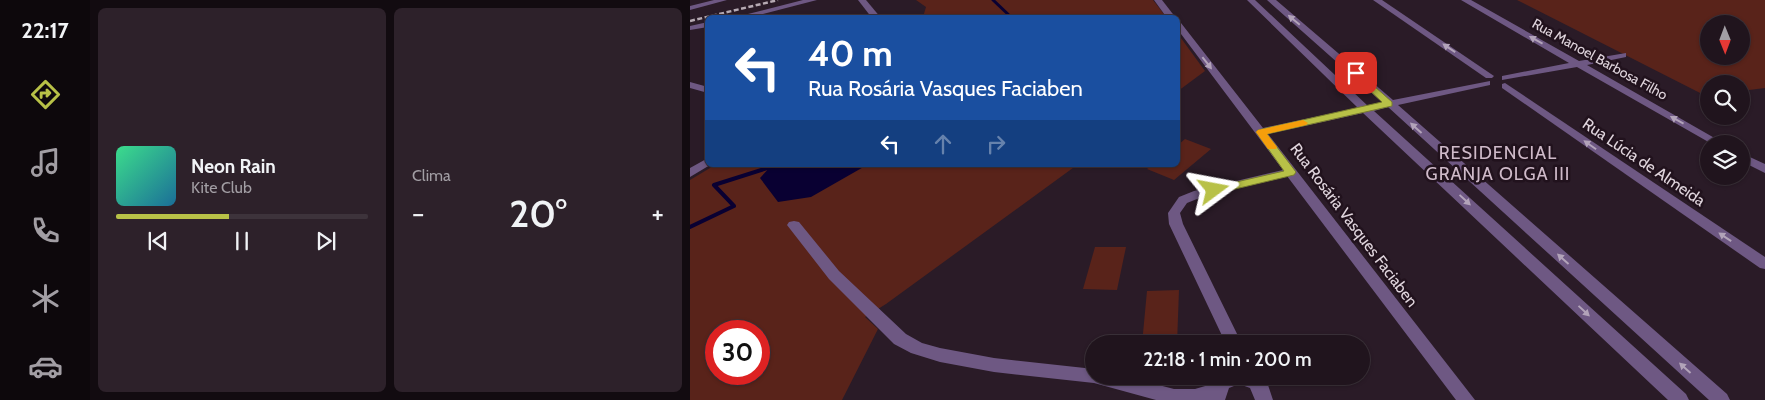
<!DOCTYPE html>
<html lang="pt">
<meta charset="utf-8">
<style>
body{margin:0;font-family:Cabin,sans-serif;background:#2d212a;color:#f1f3f6;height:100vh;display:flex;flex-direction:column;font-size:19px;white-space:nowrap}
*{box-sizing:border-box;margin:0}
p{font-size:16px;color:#a29ea4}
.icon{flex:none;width:28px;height:28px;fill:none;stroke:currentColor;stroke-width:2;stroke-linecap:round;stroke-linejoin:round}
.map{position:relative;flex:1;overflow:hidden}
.side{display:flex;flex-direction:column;gap:8px;padding:8px;background:#120b10;width:600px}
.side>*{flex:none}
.guide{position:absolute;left:15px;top:15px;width:475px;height:152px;border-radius:8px;box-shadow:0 1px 4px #0004,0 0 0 1px #3d333b;background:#1a4fa0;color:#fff;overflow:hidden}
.needle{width:32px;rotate:179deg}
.tools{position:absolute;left:1010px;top:15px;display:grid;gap:10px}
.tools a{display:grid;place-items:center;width:50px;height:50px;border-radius:50%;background:#20141d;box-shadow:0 1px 4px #0004,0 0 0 1px #3d333b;font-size:25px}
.speed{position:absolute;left:15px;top:320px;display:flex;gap:10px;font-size:25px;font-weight:700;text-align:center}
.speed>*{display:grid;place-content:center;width:65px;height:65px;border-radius:50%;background:#20141d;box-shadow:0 1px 4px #0004,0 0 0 1px #3d333b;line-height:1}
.speed .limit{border:8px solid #d22;background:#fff;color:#111}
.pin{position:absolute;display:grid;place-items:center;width:42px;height:42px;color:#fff;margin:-21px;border-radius:10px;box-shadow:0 2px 8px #0006}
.me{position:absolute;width:55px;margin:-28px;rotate:77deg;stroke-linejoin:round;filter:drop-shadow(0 0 4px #0008)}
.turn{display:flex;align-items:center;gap:18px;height:105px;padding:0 20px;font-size:22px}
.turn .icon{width:65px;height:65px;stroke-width:2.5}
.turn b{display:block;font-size:35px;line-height:42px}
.lanes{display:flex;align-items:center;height:48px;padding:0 20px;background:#0003;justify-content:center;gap:25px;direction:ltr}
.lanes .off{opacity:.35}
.big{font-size:38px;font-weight:600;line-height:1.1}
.side .tile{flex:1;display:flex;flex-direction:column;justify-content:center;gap:8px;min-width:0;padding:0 18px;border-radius:8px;background:#2d212a}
.song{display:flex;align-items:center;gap:15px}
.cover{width:60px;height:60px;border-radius:8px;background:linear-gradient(135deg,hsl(150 70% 55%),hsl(200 70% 35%))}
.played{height:5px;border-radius:2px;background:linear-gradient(90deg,#b8c147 45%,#3d333b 45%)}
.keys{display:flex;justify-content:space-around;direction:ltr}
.heat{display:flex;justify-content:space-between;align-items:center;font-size:28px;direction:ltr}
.side .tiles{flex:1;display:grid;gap:8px;grid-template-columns:repeat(2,1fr)}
.trip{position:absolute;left:395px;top:335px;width:285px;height:50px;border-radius:25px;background:#20141d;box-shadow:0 1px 4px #0004,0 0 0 1px #3d333b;font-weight:600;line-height:50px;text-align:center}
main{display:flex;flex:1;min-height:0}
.tab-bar{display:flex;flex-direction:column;width:90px;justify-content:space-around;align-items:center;background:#0d080c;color:#a29ea4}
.tab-bar .icon{width:35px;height:35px}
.tab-bar .selected{color:#b8c147}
.tab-bar b{font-size:22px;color:#f1f3f6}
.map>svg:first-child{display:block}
.green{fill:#59231a;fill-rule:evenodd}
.water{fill:#090032}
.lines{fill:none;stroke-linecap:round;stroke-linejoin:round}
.stream-far1{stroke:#090032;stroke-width:3}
.stream{stroke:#090032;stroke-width:4}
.minor{fill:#6e5883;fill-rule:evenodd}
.rail{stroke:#b6aab3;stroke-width:2.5;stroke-dasharray:5 2.5;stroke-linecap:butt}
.oneway{fill:#b2a3b9}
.route{fill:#b8c147;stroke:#787d2e}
.slow{fill:#f59e0b}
.labels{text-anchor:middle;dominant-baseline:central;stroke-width:5;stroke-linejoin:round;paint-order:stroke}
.far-street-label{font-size:14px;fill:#e0d5dd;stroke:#21121d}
.street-label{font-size:16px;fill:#e0d5dd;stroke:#21121d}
.neighbourhood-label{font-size:18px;letter-spacing:1px;fill:#cfbac9;stroke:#21121d}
</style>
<main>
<nav class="tab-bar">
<b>22:17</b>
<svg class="icon selected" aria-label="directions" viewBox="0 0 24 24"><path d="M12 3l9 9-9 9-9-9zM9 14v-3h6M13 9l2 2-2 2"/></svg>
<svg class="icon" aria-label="music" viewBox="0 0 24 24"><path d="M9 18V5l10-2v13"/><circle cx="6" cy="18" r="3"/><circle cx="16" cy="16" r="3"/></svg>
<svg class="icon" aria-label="phone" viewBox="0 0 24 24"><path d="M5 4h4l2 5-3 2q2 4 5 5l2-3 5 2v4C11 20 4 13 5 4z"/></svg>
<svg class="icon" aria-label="climate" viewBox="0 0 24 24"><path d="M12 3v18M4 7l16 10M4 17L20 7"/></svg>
<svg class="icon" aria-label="car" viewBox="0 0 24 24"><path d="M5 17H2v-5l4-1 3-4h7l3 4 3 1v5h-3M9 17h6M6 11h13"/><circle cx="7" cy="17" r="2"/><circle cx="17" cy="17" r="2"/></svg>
</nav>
<section class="side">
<div class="tiles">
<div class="tile">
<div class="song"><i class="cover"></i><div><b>Neon Rain</b><p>Kite Club</p></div></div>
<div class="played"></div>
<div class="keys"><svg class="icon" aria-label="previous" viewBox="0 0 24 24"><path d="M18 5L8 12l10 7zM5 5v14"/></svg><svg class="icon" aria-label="pause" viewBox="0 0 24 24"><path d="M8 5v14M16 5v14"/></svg><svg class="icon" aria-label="next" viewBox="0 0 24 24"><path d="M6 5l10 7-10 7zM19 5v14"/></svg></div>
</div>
<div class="tile"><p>Clima</p>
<div class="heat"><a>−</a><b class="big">20°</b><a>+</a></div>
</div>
</div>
</section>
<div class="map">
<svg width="1075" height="400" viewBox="0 0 1075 400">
<rect width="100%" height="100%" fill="#2a1b27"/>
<g class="green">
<polygon points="226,0 463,0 476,17 233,17 236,7"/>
<path d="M827,0H1075V88L1051,91V84H1019V96H1016ZM1019,24H1051V56H1019Z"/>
<polygon points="488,34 515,71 488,91"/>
<polygon points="495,139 521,149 484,180 457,169 462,165 488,165 488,145"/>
<path d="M25,165H387L196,304L175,317L188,329L152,400H0V180ZM26,331H69V374H26Z"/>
<polygon points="405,247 436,247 427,290 393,289"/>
<polygon points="489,290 487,344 452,344 457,291"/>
</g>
<polygon class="water" points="82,165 177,165 121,197 88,202 70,178"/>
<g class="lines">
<polyline class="stream-far1" points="303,0 322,18"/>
<polyline class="stream" points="0,227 44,206 24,185 87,165"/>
<g class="minor">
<polygon points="24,0 37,0 0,10 0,6"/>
<polygon points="113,0 127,0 58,18 42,18"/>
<polygon points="168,0 176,0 191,18 182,18"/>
<polygon points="464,0 472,0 486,18 477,18"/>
<polygon points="557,0 565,0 678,106 693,103 577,0 586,0 703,100 800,81 800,85 708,105 1037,394 1040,400 1019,400 698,107 684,111 996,394 999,400 978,400 673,113 578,134 785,400 766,400 597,176 512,197 497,203 490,213 493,224 552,344 536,344 479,224 478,213 489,197 504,191 593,170 488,30 488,23 491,23 573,128 668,108"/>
<polygon points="683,0 692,0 804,76 802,78 796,78"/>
<polygon points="771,0 781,0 889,61 936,53 936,57 897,65 1035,144 1022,144 887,67 812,80 812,76 879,63"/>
<polygon points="18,22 18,27 0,30 0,26"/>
<polygon points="0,82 18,87 18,93 0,88"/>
<polygon points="815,83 1075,257 1075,269 1070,268 812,88 812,84"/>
<polygon points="1051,153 1075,164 1075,173 1051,161"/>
<polygon points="18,158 18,165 20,165 0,177 0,168"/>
<polygon points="104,221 109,222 149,271 216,334 232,343 250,348 304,358 404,369 404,376 434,376 484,389 505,389 522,384 529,376 569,376 578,385 583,400 565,400 560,388 549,384 539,388 535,400 466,400 404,383 304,372 250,362 221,353 204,344 139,279 97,225 99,222"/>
</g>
<polyline class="rail" points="0,21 88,0"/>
</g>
<defs><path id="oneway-solid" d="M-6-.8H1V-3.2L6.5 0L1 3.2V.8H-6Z" transform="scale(1.25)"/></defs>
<g class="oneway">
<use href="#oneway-solid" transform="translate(604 20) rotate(-140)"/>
<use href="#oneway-solid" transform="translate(846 40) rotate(-151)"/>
<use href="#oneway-solid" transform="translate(759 48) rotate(-146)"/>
<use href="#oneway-solid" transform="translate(517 63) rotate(52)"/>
<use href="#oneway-solid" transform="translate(987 120) rotate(-151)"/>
<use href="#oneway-solid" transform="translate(726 128) rotate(-138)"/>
<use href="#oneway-solid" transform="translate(900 145) rotate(-145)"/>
<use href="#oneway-solid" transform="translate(775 200) rotate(43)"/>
<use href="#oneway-solid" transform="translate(1035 237) rotate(-146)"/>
<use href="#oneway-solid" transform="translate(873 259) rotate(-138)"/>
<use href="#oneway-solid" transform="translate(894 311) rotate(43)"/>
<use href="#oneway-solid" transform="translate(995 368) rotate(-138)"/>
</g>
<polygon class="route" points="666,70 702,102 702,106 577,134 606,172 604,175 524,194 520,192 519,190 520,188 594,171 566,132 568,130 692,102 663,75 662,73"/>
<polygon class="slow" points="613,120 618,123 616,125 577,134 587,147 586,149 578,149 566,132 568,130"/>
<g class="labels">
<g class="far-street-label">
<text transform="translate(910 59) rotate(29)">Rua Manoel Barbosa Filho</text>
</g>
<g class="street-label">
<text transform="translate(954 162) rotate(34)">Rua Lúcia de Almeida</text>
<text transform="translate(664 225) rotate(53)">Rua Rosária Vasques Faciaben</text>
</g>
<g class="neighbourhood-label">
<text x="808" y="153">RESIDENCIAL<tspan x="808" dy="21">GRANJA OLGA III</tspan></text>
</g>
</g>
</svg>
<div class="tools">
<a><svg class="needle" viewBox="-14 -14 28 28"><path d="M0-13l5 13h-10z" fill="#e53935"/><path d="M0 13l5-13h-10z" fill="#a29ea4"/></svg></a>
<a><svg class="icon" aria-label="search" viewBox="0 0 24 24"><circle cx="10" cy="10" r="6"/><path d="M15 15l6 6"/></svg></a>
<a><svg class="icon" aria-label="layers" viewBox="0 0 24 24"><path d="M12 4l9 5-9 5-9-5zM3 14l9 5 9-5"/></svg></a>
</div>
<div class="speed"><div class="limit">30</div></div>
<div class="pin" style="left:666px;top:73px;background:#d93025"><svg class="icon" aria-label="arrive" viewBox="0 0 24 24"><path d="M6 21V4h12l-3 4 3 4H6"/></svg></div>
<svg class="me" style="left:524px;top:190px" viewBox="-20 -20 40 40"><path d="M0-17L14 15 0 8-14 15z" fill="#b8c147" stroke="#fff" stroke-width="4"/></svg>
<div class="trip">22:18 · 1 min · 200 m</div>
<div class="guide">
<div class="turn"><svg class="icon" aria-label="left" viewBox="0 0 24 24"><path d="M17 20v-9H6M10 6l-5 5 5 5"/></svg><div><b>40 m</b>Rua Rosária Vasques Faciaben</div></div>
<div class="lanes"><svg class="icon" aria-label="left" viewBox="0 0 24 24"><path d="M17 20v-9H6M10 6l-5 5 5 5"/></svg><svg class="icon off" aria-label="ahead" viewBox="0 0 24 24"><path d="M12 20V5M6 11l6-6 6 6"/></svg><svg class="icon off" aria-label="right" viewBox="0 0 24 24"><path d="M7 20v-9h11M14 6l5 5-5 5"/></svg></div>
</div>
</div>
</main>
